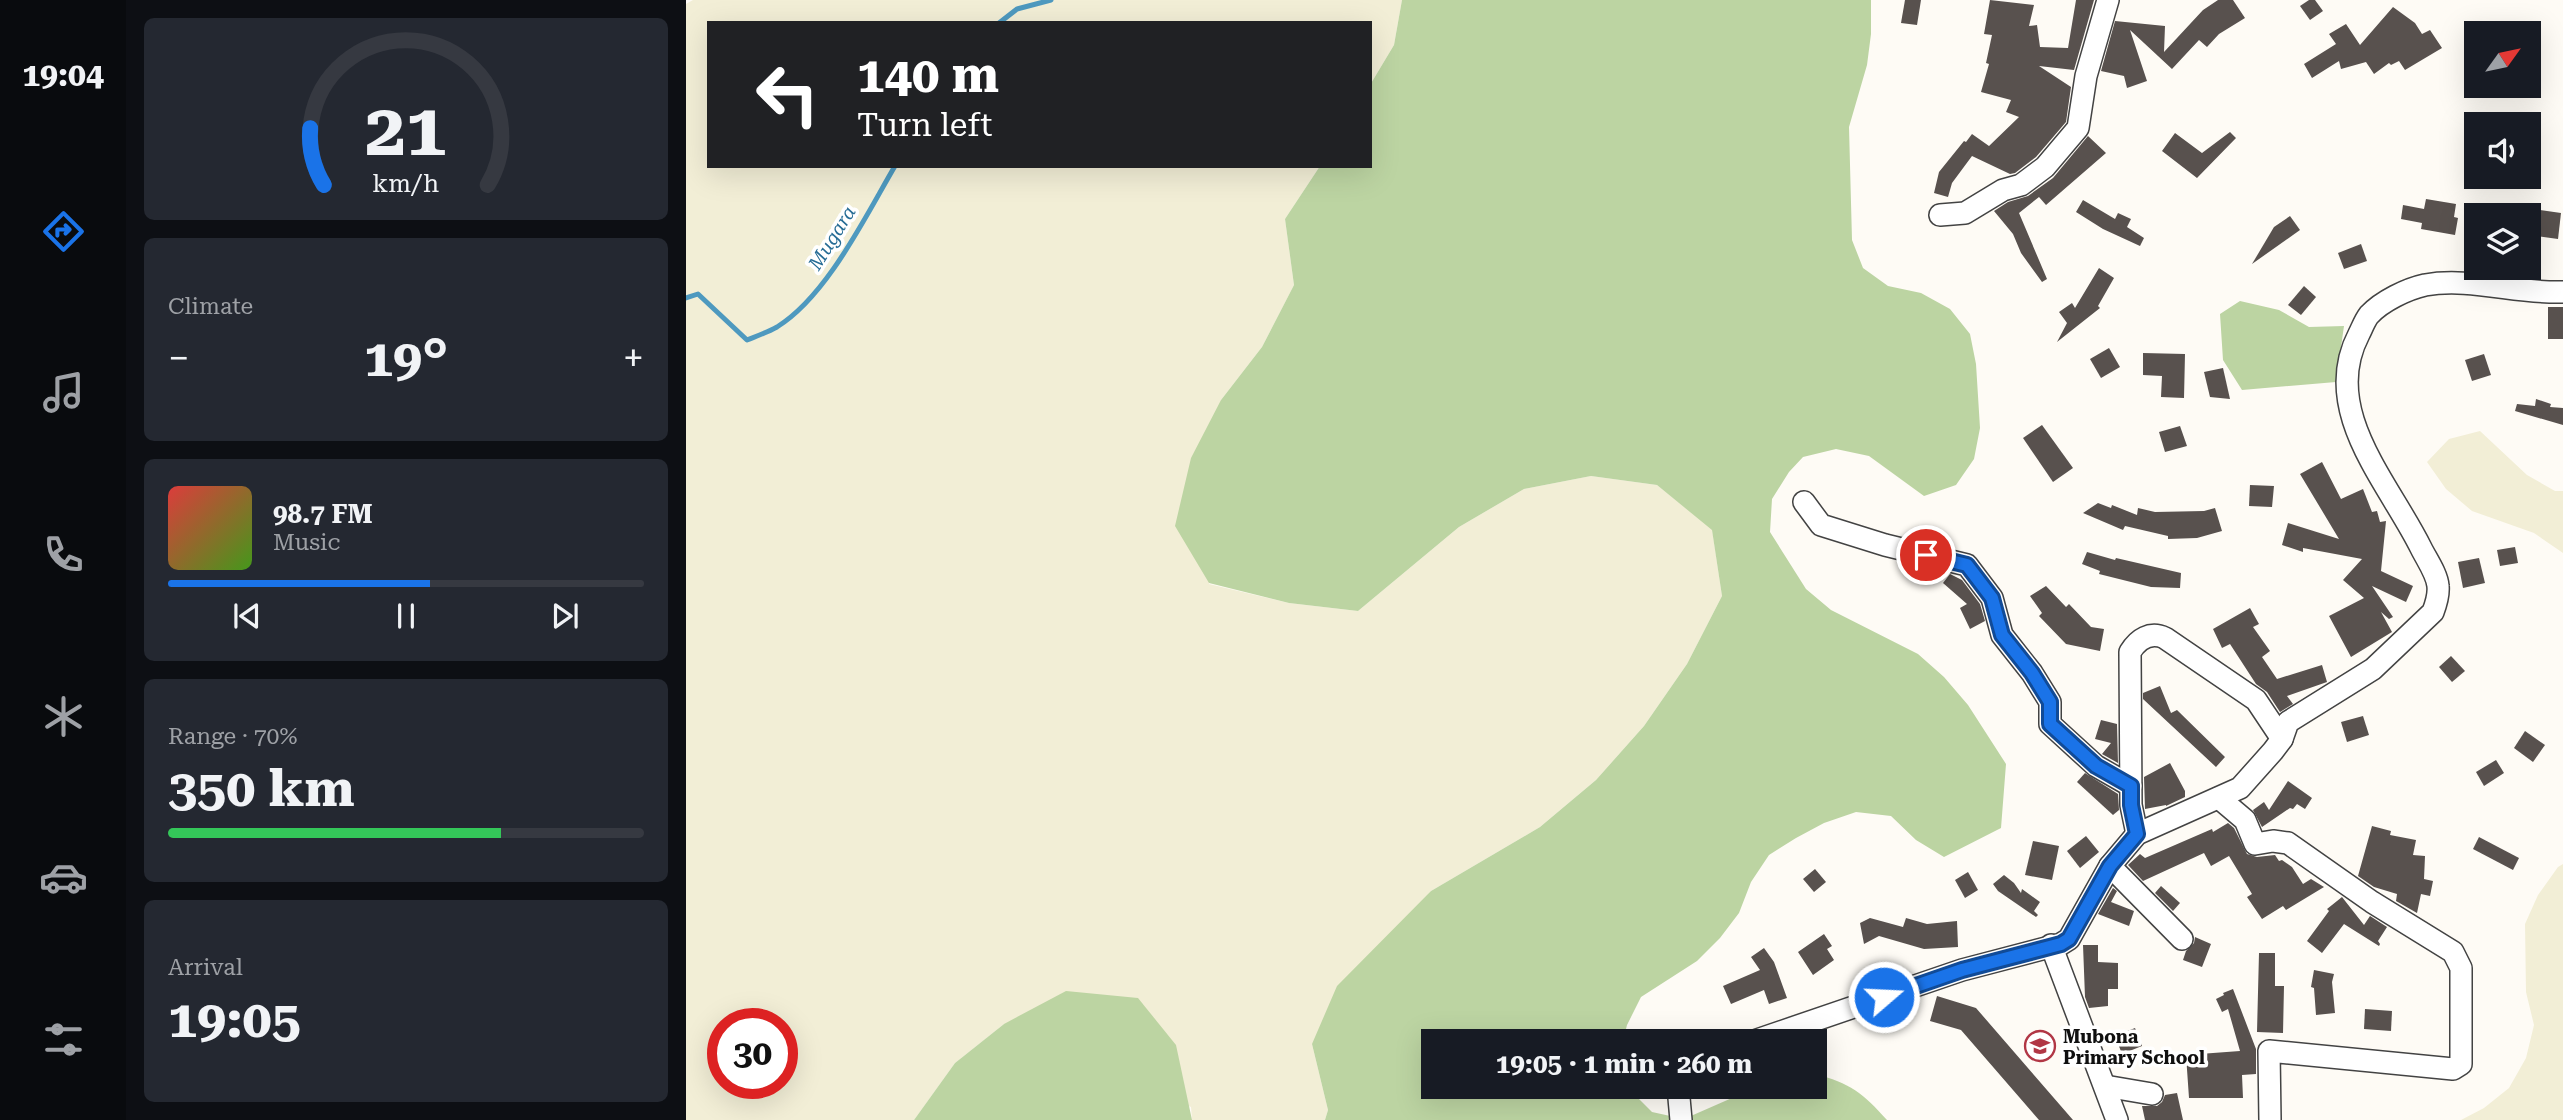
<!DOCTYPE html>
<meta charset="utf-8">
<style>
body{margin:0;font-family:"Roboto Serif",serif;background:#242831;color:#f1f3f6;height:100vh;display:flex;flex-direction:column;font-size:26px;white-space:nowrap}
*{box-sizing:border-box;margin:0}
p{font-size:23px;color:#9ea1a6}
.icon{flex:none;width:38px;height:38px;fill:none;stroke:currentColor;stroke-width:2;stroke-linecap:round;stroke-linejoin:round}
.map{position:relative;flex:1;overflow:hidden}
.drawer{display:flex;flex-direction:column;gap:18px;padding:18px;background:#0d0f14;width:560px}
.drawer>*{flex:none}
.top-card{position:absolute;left:21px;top:21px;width:665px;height:147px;border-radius:0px;box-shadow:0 7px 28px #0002;background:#202124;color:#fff;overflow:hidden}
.needle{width:46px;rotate:57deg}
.tools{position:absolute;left:1778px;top:21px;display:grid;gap:14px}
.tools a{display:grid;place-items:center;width:77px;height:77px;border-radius:0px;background:#171b24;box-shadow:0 7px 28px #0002;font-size:35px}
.speed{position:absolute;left:21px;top:1008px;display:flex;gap:14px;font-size:35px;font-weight:700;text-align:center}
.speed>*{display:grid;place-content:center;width:91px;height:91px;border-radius:50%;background:#171b24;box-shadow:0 7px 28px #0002;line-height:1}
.speed .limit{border:10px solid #d22;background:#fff;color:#111}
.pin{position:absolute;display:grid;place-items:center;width:60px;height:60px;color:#fff;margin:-30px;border:4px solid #fff;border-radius:50%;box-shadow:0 2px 7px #0007}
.me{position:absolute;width:77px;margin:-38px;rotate:71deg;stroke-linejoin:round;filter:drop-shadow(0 0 5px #0008)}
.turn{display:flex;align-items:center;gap:24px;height:147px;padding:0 35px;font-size:32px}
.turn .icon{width:91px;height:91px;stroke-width:2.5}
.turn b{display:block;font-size:49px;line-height:60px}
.big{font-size:52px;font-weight:700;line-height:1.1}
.drawer .widget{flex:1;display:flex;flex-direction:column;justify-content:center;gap:10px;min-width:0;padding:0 24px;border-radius:10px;background:#242831}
.drawer .dial{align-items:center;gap:0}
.dial svg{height:182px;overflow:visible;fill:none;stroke:#363941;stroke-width:7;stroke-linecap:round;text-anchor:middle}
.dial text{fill:#f1f3f6;stroke:none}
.song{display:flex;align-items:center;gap:21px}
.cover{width:84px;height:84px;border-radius:10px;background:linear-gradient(135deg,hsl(0 70% 55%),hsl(100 70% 35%))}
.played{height:7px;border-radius:4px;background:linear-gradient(90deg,#1a73e8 55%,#363941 55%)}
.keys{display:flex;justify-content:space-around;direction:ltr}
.heat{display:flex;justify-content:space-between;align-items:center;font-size:38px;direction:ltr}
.charge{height:10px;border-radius:5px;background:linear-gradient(90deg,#34c759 70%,#363941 0)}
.trip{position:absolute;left:735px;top:1029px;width:406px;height:70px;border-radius:0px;background:#171b24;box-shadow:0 7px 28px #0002;font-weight:700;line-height:70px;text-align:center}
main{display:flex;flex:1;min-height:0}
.tab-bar{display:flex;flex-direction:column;width:126px;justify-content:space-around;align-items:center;background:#090b0e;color:#9ea1a6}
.tab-bar .icon{width:49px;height:49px}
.tab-bar .active{color:#1a73e8}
.tab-bar b{font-size:32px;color:#f1f3f6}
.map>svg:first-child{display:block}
.farmland{fill:#f2eed6;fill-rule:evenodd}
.forest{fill:#bcd4a2}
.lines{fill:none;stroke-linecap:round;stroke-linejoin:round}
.stream{stroke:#4e99bf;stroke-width:5}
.building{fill:#58514e}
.street-casing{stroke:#434343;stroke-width:24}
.street{stroke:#fff;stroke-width:21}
.route-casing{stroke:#114b97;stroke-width:18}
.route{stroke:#1a73e8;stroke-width:12}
.labels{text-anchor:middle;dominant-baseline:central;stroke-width:7;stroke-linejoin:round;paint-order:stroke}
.poi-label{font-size:18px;font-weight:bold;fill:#101010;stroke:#fff;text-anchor:start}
.water-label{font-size:19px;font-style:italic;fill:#266c95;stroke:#fff}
</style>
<main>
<nav class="tab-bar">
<b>19:04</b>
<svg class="icon active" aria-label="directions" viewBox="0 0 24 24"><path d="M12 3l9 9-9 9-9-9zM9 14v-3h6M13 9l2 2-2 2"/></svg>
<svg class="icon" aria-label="music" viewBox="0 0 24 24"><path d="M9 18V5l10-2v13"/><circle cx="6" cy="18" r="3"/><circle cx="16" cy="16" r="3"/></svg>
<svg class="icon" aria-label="phone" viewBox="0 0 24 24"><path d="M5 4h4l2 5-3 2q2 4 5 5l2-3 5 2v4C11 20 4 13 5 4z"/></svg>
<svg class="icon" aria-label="climate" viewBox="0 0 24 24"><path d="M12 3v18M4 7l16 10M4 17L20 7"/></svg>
<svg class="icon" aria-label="car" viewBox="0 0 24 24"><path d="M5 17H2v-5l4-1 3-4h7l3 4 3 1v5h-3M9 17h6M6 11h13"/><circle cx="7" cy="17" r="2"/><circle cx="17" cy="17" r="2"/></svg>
<svg class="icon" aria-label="filters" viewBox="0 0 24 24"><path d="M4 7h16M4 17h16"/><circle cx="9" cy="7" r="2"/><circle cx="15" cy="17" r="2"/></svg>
</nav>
<section class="drawer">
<div class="widget dial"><svg viewBox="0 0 100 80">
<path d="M14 69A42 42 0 1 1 86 69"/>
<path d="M14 69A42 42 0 0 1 8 44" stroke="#1a73e8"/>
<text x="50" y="56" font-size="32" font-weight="700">21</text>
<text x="50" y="72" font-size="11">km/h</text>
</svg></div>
<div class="widget"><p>Climate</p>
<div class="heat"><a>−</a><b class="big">19°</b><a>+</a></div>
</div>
<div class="widget">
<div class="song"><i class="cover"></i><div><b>98.7 FM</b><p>Music</p></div></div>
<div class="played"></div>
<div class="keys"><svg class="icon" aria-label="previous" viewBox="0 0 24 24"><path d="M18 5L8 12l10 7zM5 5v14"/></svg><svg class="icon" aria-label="pause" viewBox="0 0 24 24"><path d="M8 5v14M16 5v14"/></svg><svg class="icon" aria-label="next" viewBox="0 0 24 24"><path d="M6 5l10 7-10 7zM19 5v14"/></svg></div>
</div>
<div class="widget"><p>Range · 70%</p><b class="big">350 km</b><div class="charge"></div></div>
<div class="widget"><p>Arrival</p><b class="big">19:05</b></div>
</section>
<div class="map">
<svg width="1877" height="1120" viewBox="0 0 1877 1120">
<rect width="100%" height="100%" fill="#fefbf5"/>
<g class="farmland">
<path d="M7,0H716L708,45L684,85V23H23V166H634L599,219L608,285L576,347L535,400L523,584L603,603L672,611L773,527L838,489L905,476L971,485L1026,529L1036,596L1001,664L958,726L910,780L854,827L745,891L626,1044L642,1110L639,1120H506L505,1107L318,1024L269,1063L228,1120H0V4ZM37,1024H96V1083H37Z"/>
<polygon points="1794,431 1841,475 1869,491 1877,491 1877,553 1848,533 1786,511 1760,489 1741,462 1763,439"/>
<polygon points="1877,864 1877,1120 1775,1120 1798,1108 1823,1088 1840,1058 1848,1025 1840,992 1839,924 1852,895 1872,867"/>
</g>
<g class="forest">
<path d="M716,0H1185V34L1181,65L1163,127L1166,240L1177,268L1202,286L1235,293L1264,309L1284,334L1290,364L1294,428L1288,459L1270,485L1238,496L1183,456L1150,449L1117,457L1103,472L1086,499L1084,532L1120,589L1145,610L1232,654L1258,677L1282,705L1320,764L1315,828L1258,857L1230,840L1205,816L1170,812L1138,823L1110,838L1083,855L1065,882L1053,913L1034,938L1011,961L955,997L941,1025L937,1041H747V1087H941L966,1112L998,1119L1071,1087H1129V1074C1164,1083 1177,1093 1201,1120H639L642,1110L626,1044L651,986L745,891L854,827L910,780L958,726L1001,664L1036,596L1026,530L971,485L905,476L838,489L773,527L672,611L603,603L523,583L489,526L505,458L535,400L576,347L608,285L599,219L634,166H684V85L708,45Z"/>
<polygon points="1554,301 1593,310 1623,327 1658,326 1650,382 1556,390 1537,360 1534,314"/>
<polygon points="380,991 452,998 490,1045 506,1120 228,1120 269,1063 318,1024"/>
</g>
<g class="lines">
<g class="stream">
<polyline points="313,23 331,9 365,0"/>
<path d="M0,298L12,294L61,340C71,336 82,332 91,327C141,296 179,217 209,166"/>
</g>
</g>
<g class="building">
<polygon points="1219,0 1235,0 1231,25 1215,23"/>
<polygon points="1304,0 1348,5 1343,26 1351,25 1354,47 1382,48 1390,0 1408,0 1388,70 1353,66 1385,87 1380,122 1350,157 1329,173 1324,174 1286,156 1266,183 1262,197 1248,193 1253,172 1278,141 1280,142 1286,134 1303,146 1333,117 1320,112 1325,100 1295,92 1303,64 1300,63 1306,35 1298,34"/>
<polygon points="1532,0 1547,0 1559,18 1533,34 1521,47 1513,40 1486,69 1444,30 1461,81 1441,88 1438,76 1415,71 1429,21 1479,26 1478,52 1517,10"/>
<polygon points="1623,0 1629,0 1637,11 1624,20 1614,6"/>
<polygon points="1707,7 1729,23 1736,34 1744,30 1756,48 1719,70 1713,61 1705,65 1703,63 1688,74 1680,62 1655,69 1653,61 1626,78 1618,64 1650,44 1643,34 1660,24 1674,45"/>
<polygon points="1544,132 1550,138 1511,178 1476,151 1489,133 1516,153"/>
<polygon points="1402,136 1420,153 1360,205 1353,197 1333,213 1361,279 1356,282 1335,253 1327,234 1308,211 1322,202 1342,196 1367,178"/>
<polygon points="1740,199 1770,204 1768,217 1772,218 1769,235 1735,229 1736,223 1715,219 1717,205 1738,209"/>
<polygon points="1397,200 1429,219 1432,213 1445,219 1441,227 1458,238 1454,246 1417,229 1390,212"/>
<polygon points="1854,210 1875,213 1872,239 1850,236"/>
<polygon points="1604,216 1614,230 1566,264 1588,227"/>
<polygon points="1675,244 1681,261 1658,269 1652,253"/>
<polygon points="1413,268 1428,278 1412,306 1414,308 1371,342 1381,323 1373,312 1386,303 1389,308"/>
<polygon points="1618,286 1630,297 1615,315 1602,305"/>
<rect x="1862" y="307" width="15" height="32"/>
<polygon points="1423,348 1434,367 1415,378 1404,359"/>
<polygon points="1457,353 1499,354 1498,398 1475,397 1476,376 1457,375"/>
<polygon points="1798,354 1805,375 1786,381 1779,360"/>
<polygon points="1537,368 1544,399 1524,397 1518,372"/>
<polygon points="1850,399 1865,404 1864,407 1877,408 1877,425 1829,411 1831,404 1849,406"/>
<polygon points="1356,425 1387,468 1367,482 1337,438"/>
<polygon points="1494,426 1501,446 1479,452 1473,432"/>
<polygon points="1636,462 1655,499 1677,489 1686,512 1691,511 1694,522 1700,521 1695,571 1727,586 1720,602 1686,586 1707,617 1703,619 1695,612 1706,632 1665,657 1643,616 1678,598 1657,580 1676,559 1617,548 1617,552 1596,545 1602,523 1653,539 1614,474"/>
<polygon points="1564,485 1588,486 1586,507 1563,506"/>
<polygon points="1412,503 1425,508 1426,505 1451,515 1452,508 1469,512 1518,511 1529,508 1536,531 1511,538 1482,539 1482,536 1439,526 1437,530 1397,513"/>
<polygon points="1829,547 1832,563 1814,566 1811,550"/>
<polygon points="1401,552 1429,560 1430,558 1495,573 1494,588 1465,587 1413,574 1414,571 1396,564"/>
<polygon points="1793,558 1799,583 1777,588 1772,562"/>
<polygon points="1264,574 1276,580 1294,604 1299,621 1284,629 1274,608 1281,604 1257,583"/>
<polygon points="1360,586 1380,607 1383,604 1405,627 1418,629 1414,651 1380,644 1353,616 1356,613 1344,596"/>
<polygon points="1564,608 1573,624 1567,627 1584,651 1576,657 1591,679 1636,665 1641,682 1601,696 1607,704 1594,712 1581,692 1570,684 1544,644 1536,648 1527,629"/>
<polygon points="1765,656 1779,671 1766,682 1753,667"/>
<polygon points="1474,686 1485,713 1491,710 1539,757 1530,767 1457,699 1457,693"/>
<polygon points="1677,716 1683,735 1661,742 1655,722"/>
<polygon points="1415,720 1431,724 1432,763 1416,754 1425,743 1409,739"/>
<polygon points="1839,731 1859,745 1847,762 1828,748"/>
<polygon points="1810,760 1818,773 1798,786 1790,772"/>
<polygon points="1484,763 1499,791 1499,797 1480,806 1480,805 1459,809 1458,777"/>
<polygon points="1399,773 1432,794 1433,810 1427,815 1391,782"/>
<polygon points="1602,781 1626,798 1619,809 1611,804 1607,809 1604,808 1576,827 1567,810 1578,802 1583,810"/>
<polygon points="1542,823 1548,828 1561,854 1571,857 1589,855 1593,861 1596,860 1606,867 1617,884 1625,879 1638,887 1600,910 1597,906 1576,919 1561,897 1566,894 1543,856 1525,866 1518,853 1457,881 1442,865 1454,854 1459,858 1526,829 1527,832"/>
<polygon points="1686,826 1705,831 1704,835 1730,840 1727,855 1739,856 1738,879 1747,881 1744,896 1735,894 1731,913 1710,901 1711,894 1688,887 1672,876"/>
<polygon points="1400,836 1413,852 1394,868 1381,851"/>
<polygon points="1793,837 1833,858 1827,870 1787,849"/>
<polygon points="1347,841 1373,846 1366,880 1339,875"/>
<polygon points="1129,869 1140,882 1128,892 1117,879"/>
<polygon points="1282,872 1292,890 1279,898 1269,880"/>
<polygon points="1318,875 1328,883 1335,893 1336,889 1354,902 1348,911 1352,915 1350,917 1312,891 1307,884"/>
<polygon points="1475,886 1494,903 1487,911 1469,893"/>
<polygon points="1427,888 1431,891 1425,902 1448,911 1443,926 1412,914"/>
<polygon points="1656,897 1678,925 1684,916 1701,927 1692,941 1694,944 1693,946 1658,924 1636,953 1621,941 1643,911 1641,909"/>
<polygon points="1184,918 1217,927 1220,918 1241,924 1271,921 1272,947 1238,949 1193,936 1178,944 1174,923"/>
<polygon points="1138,934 1146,946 1141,949 1148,960 1127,975 1112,952"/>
<polygon points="1509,937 1525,944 1516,967 1497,960 1500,951 1508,943"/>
<polygon points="1397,945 1412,945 1412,962 1432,963 1432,989 1422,989 1422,1006 1403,1008 1399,997"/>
<polygon points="1078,948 1088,962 1101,998 1083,1004 1078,990 1045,1004 1037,986 1074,970 1065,957"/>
<polygon points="1573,953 1589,953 1589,986 1598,986 1597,1033 1571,1032"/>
<polygon points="1628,970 1648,974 1646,982 1649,1013 1630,1015 1628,988 1625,987"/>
<polygon points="1547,989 1570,1049 1570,1074 1556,1075 1557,1098 1503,1098 1500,1055 1554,1051 1542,1009 1536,1012 1530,999 1538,995 1537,993"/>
<polygon points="1251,996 1290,1008 1387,1120 1353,1120 1275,1030 1244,1021"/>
<polygon points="1679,1009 1706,1011 1705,1031 1678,1029"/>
<polygon points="1449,1028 1456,1046 1436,1054 1429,1036"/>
<polygon points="1491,1093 1497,1120 1459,1120 1456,1106 1471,1106 1476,1102 1479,1095"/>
</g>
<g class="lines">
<g class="street-casing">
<g id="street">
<polyline points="1254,215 1279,213 1317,190 1335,185 1359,167 1392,128 1400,76 1422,0"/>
<polyline points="1118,502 1135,525 1199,545 1281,565 1306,598 1316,635 1346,673 1364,702 1364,724 1410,766 1445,786"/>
<polyline points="1533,798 1559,820 1569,844 1587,841 1602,843 1686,902 1767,952 1775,968 1775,1064 1767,1069 1583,1051 1584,1120"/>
<path d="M1451,834L1445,805L1444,652C1452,639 1464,631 1479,638L1570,700L1596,739"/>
<polyline points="1424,866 1496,939"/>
<polyline points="1365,945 1431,1120"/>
<path d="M1068,1041L1276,970L1375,944L1383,939L1424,866L1451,834L1554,788L1587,751L1596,739L1602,722L1687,669L1747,612C1750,604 1753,595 1752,586C1751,574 1741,560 1735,548C1703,483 1633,410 1673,334C1676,328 1679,320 1683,315C1696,301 1721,289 1739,285C1784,277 1832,294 1877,292"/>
<polyline points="1419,1086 1466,1094"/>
<polyline points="992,1087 995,1120"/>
</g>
</g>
<use href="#street" class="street"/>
</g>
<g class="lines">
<g class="route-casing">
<polyline id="route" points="1198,997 1276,970 1375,944 1383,939 1424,866 1451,834 1445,805 1445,786 1410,766 1364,724 1364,702 1346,673 1316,635 1306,598 1281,565 1240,555"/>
</g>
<use href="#route" class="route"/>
</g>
<defs>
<g id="school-ring" transform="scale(1.575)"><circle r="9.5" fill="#fff" stroke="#b13745" stroke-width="1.5"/><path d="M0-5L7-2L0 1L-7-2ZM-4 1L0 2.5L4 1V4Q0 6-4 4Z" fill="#b13745"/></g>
</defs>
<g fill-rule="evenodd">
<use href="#school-ring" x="1354" y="1046"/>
</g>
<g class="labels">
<g class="poi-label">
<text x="1377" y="1036">Mubona<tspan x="1377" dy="21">Primary School</tspan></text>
</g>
<g class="water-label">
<text transform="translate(146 238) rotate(-58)">Mugara</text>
</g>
</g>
</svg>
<div class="tools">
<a><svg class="needle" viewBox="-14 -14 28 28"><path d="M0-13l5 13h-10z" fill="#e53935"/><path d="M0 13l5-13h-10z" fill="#9ea1a6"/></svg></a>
<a><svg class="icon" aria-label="sound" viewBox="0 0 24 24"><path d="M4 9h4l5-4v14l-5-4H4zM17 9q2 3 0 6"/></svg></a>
<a><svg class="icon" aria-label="layers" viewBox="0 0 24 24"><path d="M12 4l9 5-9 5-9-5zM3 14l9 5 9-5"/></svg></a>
</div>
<div class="speed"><div class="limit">30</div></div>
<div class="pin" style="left:1240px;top:555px;background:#d93025"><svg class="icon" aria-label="arrive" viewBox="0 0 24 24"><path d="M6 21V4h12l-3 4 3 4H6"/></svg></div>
<svg class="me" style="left:1198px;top:997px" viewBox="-20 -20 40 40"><circle r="17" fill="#1a73e8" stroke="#fff" stroke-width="3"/><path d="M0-11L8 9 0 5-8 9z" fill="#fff"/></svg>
<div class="trip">19:05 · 1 min · 260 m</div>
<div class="top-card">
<div class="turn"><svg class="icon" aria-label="left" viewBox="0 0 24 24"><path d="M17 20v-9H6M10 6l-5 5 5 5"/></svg><div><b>140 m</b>Turn left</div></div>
</div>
</div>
</main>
